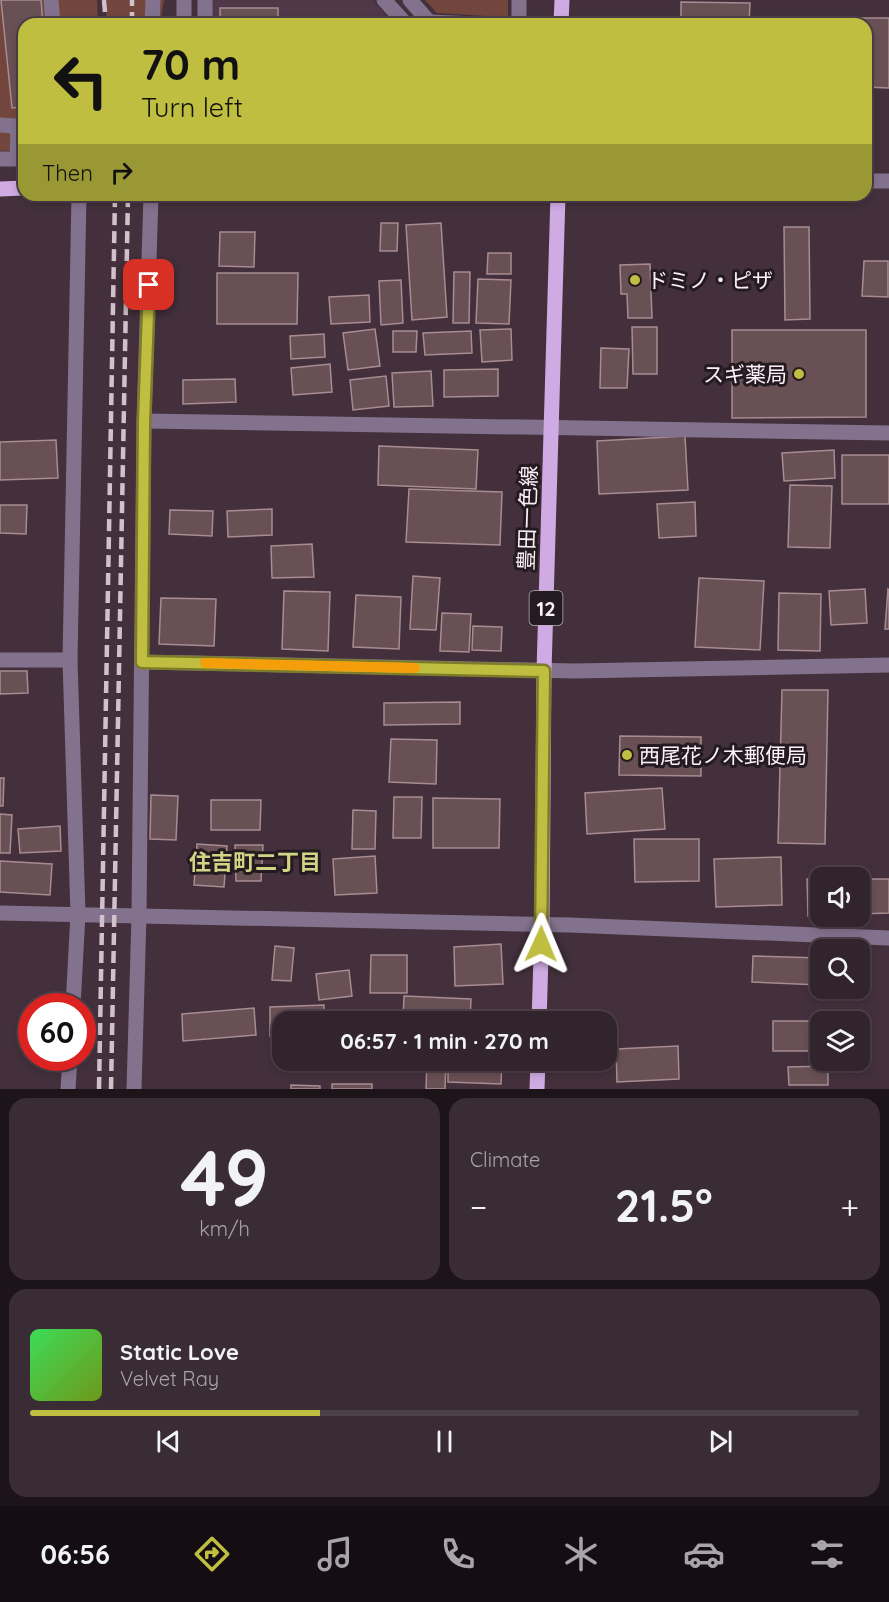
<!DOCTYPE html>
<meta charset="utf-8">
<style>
body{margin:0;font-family:Quicksand,"Noto Sans JP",sans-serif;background:#3a2c35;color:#f1f3f6;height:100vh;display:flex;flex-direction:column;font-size:22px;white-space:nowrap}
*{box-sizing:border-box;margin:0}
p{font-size:20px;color:#a8a4aa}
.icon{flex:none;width:33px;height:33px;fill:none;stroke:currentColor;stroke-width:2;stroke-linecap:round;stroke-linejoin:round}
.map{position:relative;height:1089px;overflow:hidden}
.sheet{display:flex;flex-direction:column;gap:9px;padding:9px;background:#1c1419;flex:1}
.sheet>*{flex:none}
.hud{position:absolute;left:18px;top:18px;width:854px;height:183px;border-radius:18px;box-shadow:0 3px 9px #0003,0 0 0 2px #4d4149;background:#c0be41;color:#111;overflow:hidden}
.buttons{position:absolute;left:810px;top:867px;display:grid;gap:12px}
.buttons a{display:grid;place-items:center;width:60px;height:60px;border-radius:12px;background:#32242d;box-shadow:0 3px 9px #0003,0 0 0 2px #4d4149;font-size:30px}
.speed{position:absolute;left:18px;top:993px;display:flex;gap:12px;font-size:30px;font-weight:700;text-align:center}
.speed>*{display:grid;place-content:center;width:78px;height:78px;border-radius:50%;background:#32242d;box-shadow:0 3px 9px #0003,0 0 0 2px #4d4149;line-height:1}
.speed .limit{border:9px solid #d22;background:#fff;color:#111}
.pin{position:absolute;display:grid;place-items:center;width:51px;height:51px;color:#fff;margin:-26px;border-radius:12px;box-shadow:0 3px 9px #0006}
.me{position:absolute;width:66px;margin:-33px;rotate:1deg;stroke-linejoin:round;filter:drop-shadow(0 0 4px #0008)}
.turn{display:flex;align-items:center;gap:21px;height:126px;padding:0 24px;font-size:27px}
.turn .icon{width:78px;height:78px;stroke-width:2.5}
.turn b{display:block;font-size:42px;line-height:51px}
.then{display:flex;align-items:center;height:57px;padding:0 24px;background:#0003;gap:12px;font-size:22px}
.big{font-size:45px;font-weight:700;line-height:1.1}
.sheet .widget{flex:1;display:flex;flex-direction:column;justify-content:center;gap:9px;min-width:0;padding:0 21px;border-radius:18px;background:#3a2c35}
.sheet .dial{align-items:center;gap:0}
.dial b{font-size:78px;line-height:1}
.song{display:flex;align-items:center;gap:18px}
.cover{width:72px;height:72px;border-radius:9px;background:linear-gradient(135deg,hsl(130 70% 55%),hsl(80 70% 35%))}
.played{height:6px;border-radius:3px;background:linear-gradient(90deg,#c0be41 35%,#4d4149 35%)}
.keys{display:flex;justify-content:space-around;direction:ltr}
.heat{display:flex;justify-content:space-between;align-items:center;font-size:33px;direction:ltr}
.sheet .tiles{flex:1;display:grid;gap:9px;grid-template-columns:1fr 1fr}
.widget:last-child{grid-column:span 2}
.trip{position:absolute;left:272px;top:1011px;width:345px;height:60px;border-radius:18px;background:#32242d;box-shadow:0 3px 9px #0003,0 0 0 2px #4d4149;font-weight:700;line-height:60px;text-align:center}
.menu{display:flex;height:96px;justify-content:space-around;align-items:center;background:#140e12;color:#a8a4aa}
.menu .icon{width:42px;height:42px}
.menu .on{color:#c0be41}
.menu b{font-size:27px;color:#f1f3f6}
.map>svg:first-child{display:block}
.built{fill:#513849}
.green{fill:#72463d}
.building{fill:#695055;stroke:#a88c91;stroke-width:1.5}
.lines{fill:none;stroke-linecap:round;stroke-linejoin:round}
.minor{stroke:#83728d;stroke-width:15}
.major{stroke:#d0abe3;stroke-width:15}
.rail{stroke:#d0c1ca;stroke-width:4.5;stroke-dasharray:12 6;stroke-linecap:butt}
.route-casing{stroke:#7d7c2a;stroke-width:15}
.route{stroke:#c0be41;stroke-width:10}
.slow{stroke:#f59e0b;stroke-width:10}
.poi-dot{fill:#c0be41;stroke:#241b21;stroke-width:2}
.labels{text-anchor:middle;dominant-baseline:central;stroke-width:6;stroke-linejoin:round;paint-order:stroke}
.shield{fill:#241b21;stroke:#bcb0b8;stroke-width:1.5}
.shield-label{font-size:20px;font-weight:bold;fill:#fdf0f8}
.poi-label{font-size:21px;fill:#fdf0f8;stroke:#241b21;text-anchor:start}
.street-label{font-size:21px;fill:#fdf0f8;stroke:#241b21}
.neighbourhood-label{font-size:22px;font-weight:bold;fill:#d3d385;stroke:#241b21}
</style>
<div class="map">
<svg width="889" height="1089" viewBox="0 0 889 1089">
<rect width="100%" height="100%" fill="#43303c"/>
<polygon class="built" points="210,0 372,0 394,24 209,24"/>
<g class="green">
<polygon points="0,0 97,0 98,24 24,24 24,150 0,151"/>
<polygon points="107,0 164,0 160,24 106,24"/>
<polygon points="425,0 508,0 508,24 499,24 487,16 437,13"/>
</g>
<g class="building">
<polygon points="1,0 41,0 43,24 24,24 24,107 12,108"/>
<polygon points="681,2 750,3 749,24 681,24"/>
<rect x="220" y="8" width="58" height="16"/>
<polygon points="861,18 889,18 889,88 866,87 866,24 862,24"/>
<polygon points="381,223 398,223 397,251 380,251"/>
<polygon points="441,223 447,317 412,320 406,225"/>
<polygon points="784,227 809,227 810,319 785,320"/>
<polygon points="220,232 255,232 254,267 219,266"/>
<polygon points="488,253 511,253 511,274 487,274"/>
<polygon points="864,261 888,261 888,297 862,296"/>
<polygon points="650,264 652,318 628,318 627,294 621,294 620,265"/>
<polygon points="454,272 470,272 469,323 453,323"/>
<polygon points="217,273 298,273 297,324 217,324"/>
<polygon points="478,279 511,280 509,324 476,323"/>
<polygon points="401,280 403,323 381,325 379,281"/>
<polygon points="369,295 370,322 331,324 329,297"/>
<polygon points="632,327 657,327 657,374 633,374"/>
<polygon points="375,329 380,366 348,370 343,333"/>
<polygon points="511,329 512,360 482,362 480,330"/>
<polygon points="732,330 866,330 866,417 732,418"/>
<polygon points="393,331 417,331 416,352 393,352"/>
<polygon points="471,331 472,353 425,355 423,333"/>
<polygon points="324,334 325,357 291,359 290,336"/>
<polygon points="601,348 629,349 627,388 600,388"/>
<polygon points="330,364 332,392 293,395 291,368"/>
<polygon points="498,369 498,396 444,397 444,370"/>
<polygon points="431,371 433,406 394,407 392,373"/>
<polygon points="386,376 389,406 353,410 350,380"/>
<polygon points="235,379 236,402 183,404 183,380"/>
<polygon points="685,436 688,490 599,494 597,441"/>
<polygon points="56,440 58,478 0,480 0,442"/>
<polygon points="379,446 478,450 476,489 378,485"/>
<polygon points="834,450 835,478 784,481 782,453"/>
<rect x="842" y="455" width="47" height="49"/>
<polygon points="790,485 832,486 830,548 788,547"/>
<polygon points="409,489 502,492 500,545 406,542"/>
<polygon points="695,502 696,536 659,538 657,504"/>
<polygon points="0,505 27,505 26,534 0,533"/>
<polygon points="272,509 272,535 228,537 227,511"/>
<polygon points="170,510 213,511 212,536 169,534"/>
<polygon points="312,544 314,577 272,578 271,546"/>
<polygon points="413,576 440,578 436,630 410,629"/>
<polygon points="699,578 764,581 760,650 695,647"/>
<polygon points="865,589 867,623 831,625 829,591"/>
<polygon points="888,589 889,590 889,629 885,629"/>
<polygon points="284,591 330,592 328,651 282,649"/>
<polygon points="779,593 821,594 820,651 778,650"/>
<polygon points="356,595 401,597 399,649 353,647"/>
<polygon points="161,598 216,599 214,646 159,644"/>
<polygon points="442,613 471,614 469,652 440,651"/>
<polygon points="473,626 502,627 501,651 472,650"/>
<polygon points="0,671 27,671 28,693 0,694"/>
<polygon points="782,690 828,690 825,844 778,843"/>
<polygon points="460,702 460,724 384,725 384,703"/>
<polygon points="620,736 701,737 701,776 619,775"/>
<polygon points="391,739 437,740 436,784 389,782"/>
<polygon points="0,778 4,778 3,806 0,806"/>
<polygon points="662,788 665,829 587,834 585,793"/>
<polygon points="151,795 178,796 176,840 150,839"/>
<polygon points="394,797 422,797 421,838 393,838"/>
<polygon points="433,798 500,799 499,848 433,848"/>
<polygon points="211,800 261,800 260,830 211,830"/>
<polygon points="353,810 376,811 375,849 352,849"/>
<polygon points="0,814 12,815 10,853 0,853"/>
<polygon points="60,826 61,851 20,853 18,829"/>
<polygon points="634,839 699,839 699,881 635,882"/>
<polygon points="197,844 227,846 224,887 194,885"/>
<polygon points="235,845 263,845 261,881 236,881"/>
<polygon points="375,856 377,893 335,895 333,859"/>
<polygon points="781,857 782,905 716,907 714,859"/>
<polygon points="0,861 52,864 50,895 0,892"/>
<polygon points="807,879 820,879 820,916 808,916"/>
<polygon points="860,879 889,879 889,913 860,914"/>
<polygon points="501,944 503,984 455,986 454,947"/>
<polygon points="275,946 294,948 291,981 272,980"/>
<polygon points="371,955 407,955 407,993 370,993"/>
<polygon points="753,956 820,958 820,985 752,982"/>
<polygon points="349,970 352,996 319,1000 316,974"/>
<polygon points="404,996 471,999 470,1020 403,1018"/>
<polygon points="324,1005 324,1022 282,1022 282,1036 270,1036 270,1007"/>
<polygon points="254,1008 256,1035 183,1041 182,1014"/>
<rect x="773" y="1021" width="43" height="30"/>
<polygon points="678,1046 679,1079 617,1082 616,1049"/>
<polygon points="427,1060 446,1060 445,1089 426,1089"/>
<polygon points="448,1060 502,1060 501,1084 448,1082"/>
<polygon points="828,1066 828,1085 789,1085 788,1067"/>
<rect x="332" y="1084" width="40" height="5"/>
<polygon points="291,1085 320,1086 320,1089 291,1089"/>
</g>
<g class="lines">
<g class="minor">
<polyline points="51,0 53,24"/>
<polyline points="384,0 406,24"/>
<polyline points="410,0 431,24"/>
<polyline points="430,22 475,24"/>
<polyline points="152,24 153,0"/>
<polyline points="184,24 184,0"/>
<polyline points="205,24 205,0"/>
<polyline points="519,24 519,0"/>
<polyline points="0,125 15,126 18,134 17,159"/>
<polyline points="0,159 24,159"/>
<polyline points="866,181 889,181"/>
<polyline points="144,421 889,433"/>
<polyline points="0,660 70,660"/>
<polyline points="143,662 574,671 889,665"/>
<polyline points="0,913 570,925 889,938"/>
<polyline points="73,1006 78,914 70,660 79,195"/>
<polyline points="68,1089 70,1058"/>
<polyline points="134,1089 139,916 144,421 151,195"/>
</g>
<g class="major">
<polyline points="561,24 562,0"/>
<polyline points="0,189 24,188"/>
<polyline points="539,1022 542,924 544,671 558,195"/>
<polyline points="537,1089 538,1060"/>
</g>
<g class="rail">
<polyline points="104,0 106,24"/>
<polyline points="132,24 132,0"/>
<polyline points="99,1089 115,195"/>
<polyline points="111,1089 128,195"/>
</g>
</g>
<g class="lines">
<g class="route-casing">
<polyline id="route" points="149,285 144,422 142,662 544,671 541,944"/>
</g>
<use href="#route" class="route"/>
<polyline class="slow" points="205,663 415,668"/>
</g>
<g class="poi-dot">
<circle cx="635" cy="280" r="6"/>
<circle cx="799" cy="374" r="6"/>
<circle cx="627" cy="755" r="6"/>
</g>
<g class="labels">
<rect class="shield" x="529.5" y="591" width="33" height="34" rx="4.5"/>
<g class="shield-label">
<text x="546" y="608">12</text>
</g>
<g class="poi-label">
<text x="647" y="280">ドミノ・ピザ</text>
<text x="787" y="374" text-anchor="end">スギ薬局</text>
<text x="639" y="755">西尾花ノ木郵便局</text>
</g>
<g class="street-label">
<text transform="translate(527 518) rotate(-88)">豊田一色線</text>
</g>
<g class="neighbourhood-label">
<text x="255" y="862">住吉町二丁目</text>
</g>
</g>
</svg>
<div class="buttons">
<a><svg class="icon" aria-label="sound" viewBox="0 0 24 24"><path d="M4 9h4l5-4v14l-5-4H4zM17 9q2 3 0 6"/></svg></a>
<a><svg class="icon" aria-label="search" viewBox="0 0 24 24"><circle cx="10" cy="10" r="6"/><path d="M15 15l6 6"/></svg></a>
<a><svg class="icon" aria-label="layers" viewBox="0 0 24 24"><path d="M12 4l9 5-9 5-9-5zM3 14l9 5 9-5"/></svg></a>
</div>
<div class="speed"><div class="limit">60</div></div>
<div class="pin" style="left:149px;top:285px;background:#d93025"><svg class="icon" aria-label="arrive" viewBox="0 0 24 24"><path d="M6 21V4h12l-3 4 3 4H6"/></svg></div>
<svg class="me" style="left:541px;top:944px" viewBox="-20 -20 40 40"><path d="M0-17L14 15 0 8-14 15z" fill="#c0be41" stroke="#fff" stroke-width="4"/></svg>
<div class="trip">06:57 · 1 min · 270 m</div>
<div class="hud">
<div class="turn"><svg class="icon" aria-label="left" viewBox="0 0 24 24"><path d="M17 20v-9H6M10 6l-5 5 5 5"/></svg><div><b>70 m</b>Turn left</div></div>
<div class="then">Then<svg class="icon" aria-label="right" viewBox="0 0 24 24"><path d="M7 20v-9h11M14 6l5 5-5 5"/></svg></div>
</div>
</div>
<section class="sheet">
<div class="tiles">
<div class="widget dial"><b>49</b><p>km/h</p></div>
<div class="widget"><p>Climate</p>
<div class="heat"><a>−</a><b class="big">21.5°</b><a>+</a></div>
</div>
<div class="widget">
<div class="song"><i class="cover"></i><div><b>Static Love</b><p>Velvet Ray</p></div></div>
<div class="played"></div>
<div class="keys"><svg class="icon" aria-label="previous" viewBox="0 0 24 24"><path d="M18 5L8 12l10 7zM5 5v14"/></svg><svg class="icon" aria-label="pause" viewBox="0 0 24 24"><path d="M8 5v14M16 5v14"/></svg><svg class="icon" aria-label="next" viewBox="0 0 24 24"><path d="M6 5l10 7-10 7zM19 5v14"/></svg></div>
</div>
</div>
</section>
<nav class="menu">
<b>06:56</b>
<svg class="icon on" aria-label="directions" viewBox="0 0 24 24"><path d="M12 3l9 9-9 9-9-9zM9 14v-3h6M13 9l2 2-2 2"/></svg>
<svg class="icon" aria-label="music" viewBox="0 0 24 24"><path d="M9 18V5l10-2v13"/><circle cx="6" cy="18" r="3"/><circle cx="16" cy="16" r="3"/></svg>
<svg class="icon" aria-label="phone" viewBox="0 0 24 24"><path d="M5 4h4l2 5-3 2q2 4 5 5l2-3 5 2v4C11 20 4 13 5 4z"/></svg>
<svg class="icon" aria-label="climate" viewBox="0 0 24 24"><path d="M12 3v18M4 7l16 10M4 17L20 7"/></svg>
<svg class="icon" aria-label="car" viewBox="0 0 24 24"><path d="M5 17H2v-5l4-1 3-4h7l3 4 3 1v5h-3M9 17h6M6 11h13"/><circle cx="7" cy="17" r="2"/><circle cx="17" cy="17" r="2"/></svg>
<svg class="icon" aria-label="filters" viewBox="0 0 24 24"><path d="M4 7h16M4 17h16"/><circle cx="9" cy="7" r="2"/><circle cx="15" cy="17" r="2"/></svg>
</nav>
